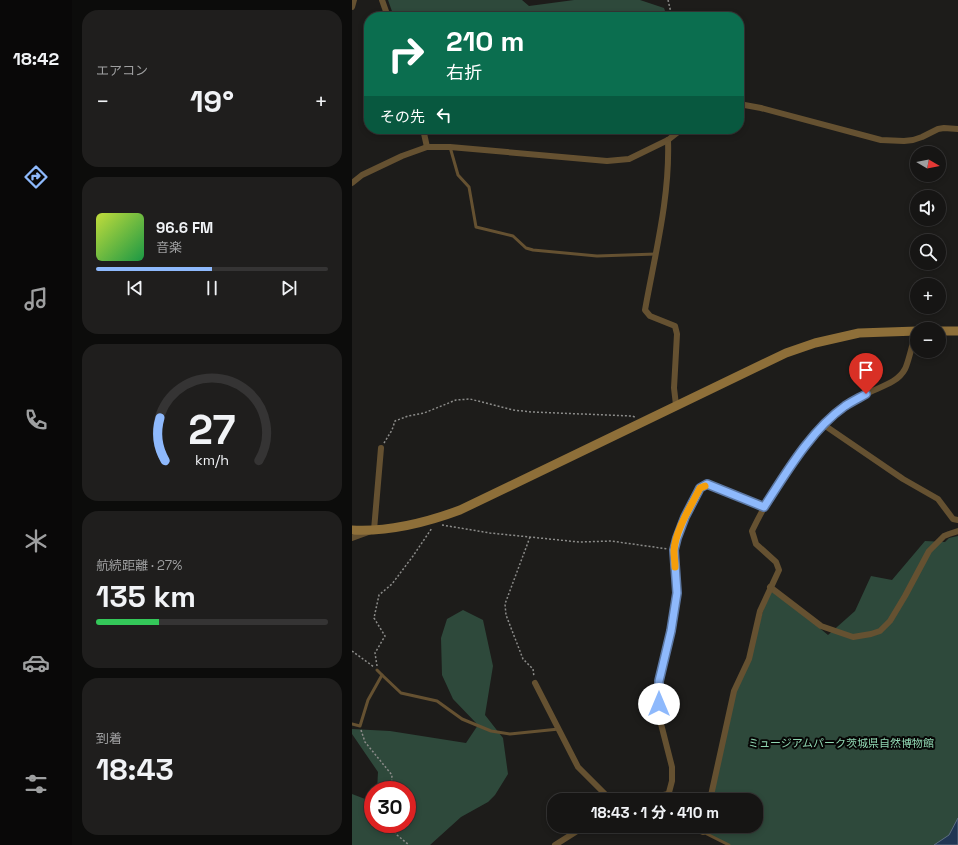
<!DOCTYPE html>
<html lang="ja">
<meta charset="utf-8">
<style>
body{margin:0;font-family:"Space Grotesk","Noto Sans JP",sans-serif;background:#1f1e1d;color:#f1f3f6;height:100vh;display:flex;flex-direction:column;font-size:15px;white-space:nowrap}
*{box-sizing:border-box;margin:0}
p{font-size:13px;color:#9e9fa0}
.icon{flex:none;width:22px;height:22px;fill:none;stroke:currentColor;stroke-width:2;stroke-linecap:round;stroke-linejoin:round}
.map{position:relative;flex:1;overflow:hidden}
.sheet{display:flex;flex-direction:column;gap:10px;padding:10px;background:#0c0c0b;width:280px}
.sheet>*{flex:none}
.top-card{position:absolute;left:12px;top:12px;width:380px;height:122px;border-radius:16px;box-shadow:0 2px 6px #0003,0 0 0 1px #353434;background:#0b6e4f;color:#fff;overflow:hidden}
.needle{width:26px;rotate:100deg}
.buttons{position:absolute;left:558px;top:146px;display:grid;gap:8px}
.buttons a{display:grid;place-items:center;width:36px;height:36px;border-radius:50%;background:#161514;box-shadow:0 2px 6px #0003,0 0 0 1px #353434;font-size:20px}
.speed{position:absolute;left:12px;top:781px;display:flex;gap:8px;font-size:20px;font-weight:700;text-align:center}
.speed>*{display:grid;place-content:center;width:52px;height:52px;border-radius:50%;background:#161514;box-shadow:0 2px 6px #0003,0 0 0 1px #353434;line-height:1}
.speed .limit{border:6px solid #d22;background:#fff;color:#111}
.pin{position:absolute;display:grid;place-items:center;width:34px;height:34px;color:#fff;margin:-41px -17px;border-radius:50% 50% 50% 0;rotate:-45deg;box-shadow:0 0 4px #0007}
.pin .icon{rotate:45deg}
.me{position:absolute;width:44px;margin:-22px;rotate:0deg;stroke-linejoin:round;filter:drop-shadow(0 0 3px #0008)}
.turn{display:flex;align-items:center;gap:14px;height:84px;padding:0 16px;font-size:18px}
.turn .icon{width:52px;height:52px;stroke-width:2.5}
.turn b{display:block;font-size:28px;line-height:34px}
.then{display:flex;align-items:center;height:38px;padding:0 16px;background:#0003;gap:8px;font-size:15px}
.big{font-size:30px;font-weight:700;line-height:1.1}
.sheet .tile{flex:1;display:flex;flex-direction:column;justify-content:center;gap:6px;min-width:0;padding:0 14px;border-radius:16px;background:#1f1e1d}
.sheet .dial{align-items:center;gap:0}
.dial svg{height:104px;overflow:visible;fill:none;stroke:#353434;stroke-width:7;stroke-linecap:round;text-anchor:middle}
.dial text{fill:#f1f3f6;stroke:none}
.song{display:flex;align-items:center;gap:12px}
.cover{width:48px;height:48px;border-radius:6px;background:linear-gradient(135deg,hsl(70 70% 55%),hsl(140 70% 35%))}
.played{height:4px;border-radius:2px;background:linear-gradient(90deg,#8eb9fc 50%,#353434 50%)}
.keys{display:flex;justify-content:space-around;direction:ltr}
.heat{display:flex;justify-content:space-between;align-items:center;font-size:22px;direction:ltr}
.charge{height:6px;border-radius:3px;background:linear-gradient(90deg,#34c759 27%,#353434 0)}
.trip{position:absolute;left:195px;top:793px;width:216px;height:40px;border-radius:16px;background:#161514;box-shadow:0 2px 6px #0003,0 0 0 1px #353434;font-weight:700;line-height:40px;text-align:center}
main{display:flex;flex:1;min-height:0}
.tab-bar{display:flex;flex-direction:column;width:72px;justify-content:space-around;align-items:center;background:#090808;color:#9e9fa0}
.tab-bar .icon{width:28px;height:28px}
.tab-bar .on{color:#8eb9fc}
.tab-bar b{font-size:18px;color:#f1f3f6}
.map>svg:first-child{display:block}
.green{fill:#2e493b}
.water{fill:#203654;stroke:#5d6d81}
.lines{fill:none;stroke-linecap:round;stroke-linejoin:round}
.path{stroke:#8c8c8a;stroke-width:1.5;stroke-dasharray:2 2;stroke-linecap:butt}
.lane{stroke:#655131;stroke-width:3}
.street{stroke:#655131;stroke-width:6}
.secondary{stroke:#8e6f39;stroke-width:9}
.route-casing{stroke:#5c78a4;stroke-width:10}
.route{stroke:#8eb9fc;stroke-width:7}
.slow{stroke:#f59e0b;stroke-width:7}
.labels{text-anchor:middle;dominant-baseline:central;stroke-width:4;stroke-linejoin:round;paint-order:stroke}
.park-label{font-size:11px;fill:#90d7b2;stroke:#070706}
</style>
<main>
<nav class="tab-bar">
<b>18:42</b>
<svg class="icon on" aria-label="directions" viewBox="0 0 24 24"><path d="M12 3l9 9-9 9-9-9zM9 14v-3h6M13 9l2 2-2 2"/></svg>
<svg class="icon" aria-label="music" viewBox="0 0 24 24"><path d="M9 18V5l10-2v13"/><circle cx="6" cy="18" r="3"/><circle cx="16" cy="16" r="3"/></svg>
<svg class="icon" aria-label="phone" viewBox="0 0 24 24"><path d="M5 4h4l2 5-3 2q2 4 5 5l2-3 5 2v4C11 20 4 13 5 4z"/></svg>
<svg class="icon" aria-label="climate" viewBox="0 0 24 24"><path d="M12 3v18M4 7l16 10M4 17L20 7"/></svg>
<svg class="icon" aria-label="car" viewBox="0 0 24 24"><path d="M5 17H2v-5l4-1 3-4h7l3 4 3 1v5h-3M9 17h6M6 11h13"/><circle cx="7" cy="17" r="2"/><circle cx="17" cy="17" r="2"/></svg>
<svg class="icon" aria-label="filters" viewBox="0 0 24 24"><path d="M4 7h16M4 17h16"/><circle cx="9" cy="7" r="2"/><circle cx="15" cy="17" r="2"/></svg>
</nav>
<section class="sheet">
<div class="tile"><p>エアコン</p>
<div class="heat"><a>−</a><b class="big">19°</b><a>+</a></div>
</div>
<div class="tile">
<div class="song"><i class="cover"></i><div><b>96.6 FM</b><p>音楽</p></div></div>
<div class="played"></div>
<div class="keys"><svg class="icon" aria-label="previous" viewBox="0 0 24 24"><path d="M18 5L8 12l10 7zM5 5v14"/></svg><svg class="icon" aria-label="pause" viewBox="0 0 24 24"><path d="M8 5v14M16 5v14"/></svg><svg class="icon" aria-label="next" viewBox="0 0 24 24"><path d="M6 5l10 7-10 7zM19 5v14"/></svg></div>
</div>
<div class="tile dial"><svg viewBox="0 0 100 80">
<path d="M14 69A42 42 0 1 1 86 69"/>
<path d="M14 69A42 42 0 0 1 10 36" stroke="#8eb9fc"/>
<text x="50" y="56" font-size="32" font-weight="700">27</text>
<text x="50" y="72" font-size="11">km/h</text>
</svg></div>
<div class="tile"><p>航続距離 · 27%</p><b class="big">135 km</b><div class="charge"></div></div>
<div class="tile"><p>到着</p><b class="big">18:43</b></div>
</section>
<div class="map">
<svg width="606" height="845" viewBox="0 0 606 845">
<rect width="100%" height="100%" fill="#1d1c1a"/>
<g class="green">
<polygon points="36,0 170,0 177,6 222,0 288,0 312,8 315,17 42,17"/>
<polygon points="606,536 606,845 377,845 351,832 352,826 404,826 404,800 358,800 382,691 397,659 418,587 476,635 503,611 519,576 540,580 573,541 593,542 597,538"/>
<polygon points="111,610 131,620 141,666 133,715 151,738 156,774 143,795 136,802 109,817 78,845 0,845 0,794 21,802 21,824 55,824 55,790 25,790 26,772 0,734 0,729 38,731 114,743 126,725 101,699 90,675 89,638 95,619"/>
</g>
<polygon class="water" points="606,818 606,845 582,845 597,835"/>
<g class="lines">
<g class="path">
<polyline points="316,0 320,17"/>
<polyline points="32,443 40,430 43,421 56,416 72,413 104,400 118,399 161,410 180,412 280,416 283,417"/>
<polyline points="90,525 138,533 227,542 259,541 316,549"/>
<polyline points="178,537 153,604 154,615 171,659 181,669 182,677"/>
<polyline points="0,651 22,667"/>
<polyline points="25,666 23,653 33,636 22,618 27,595 40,584 61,556 80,528"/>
<polyline points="9,730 13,742 40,775 39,790"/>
<polyline points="40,824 45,835 57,845"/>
</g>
<g class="lane">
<polyline points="98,147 106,175 117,187 124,227 161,236 174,248 181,250 245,256 304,254"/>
<polyline points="25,670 30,675 49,693 85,701 110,719 139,731 158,734 207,729"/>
<polyline points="0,724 8,726 16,700 30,675"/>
<polyline points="351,832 377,845"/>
</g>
<g class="street">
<polyline points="30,0 36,17"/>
<polyline points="0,7 2,0"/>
<polyline points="387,104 409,108 529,140 552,141 561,140 570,137 586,129 592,128 606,129"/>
<polyline points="71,129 75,147"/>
<path d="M316,140C318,197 303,254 293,310L298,316L323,326L325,334L322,388L324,405"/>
<polyline points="0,183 10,175 50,156 75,147 98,147 255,161 277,159 316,140 330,129"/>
<polyline points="472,425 551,479 586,499 601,519 606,520"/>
<polyline points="0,538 22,530 29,448"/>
<polyline points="418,587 469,626 501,637 519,634 528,631 538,621 553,596 577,551 592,536 597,534 606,531"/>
<polyline points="183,683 226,767 259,800"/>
<polyline points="290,800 316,794"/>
<polyline points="315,800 320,781 320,767 307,716 307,681 319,631 325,593 322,550 325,538 333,517 348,488 355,484 412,507"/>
<path d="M358,800L382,691L397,659L408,611L427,570L424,562L404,544L400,531C418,494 442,456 471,426C484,413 497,403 512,395C526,387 545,384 553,369C557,361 561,341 564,331"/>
<polyline points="337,826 351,832 352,826"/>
<polyline points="203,845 233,826"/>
</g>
<g class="secondary">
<polyline points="587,331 606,331"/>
<path d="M0,530C37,532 73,523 108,510L434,353L463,343L507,333L565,331"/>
</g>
</g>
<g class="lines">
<g class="route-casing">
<path id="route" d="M307,704V681L319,631L325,593L322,550L325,538L333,517L348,488L355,484L412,507C434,473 459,430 493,406C499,402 507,398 514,394"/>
</g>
<use href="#route" class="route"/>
<path class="slow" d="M323,567C323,562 322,556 322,551C323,531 339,506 348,488L353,486"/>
</g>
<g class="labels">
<g class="park-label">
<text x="489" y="743">ミュージアムパーク茨城県自然博物館</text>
</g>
</g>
</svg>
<div class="buttons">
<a><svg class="needle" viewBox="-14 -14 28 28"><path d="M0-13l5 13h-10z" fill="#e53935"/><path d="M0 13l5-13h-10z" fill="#9e9fa0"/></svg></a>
<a><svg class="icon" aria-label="sound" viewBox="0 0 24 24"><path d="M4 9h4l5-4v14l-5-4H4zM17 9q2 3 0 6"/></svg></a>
<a><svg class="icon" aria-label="search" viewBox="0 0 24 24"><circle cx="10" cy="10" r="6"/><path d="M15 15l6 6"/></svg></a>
<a>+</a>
<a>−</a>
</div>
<div class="speed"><div class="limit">30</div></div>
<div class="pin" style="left:514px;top:394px;background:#d93025"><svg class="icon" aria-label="arrive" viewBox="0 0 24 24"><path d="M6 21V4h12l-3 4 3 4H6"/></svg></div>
<svg class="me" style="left:307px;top:704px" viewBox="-20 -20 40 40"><circle r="19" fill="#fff"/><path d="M0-13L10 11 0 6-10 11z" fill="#8eb9fc"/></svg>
<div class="trip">18:43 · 1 分 · 410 m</div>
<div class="top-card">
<div class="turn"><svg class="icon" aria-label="right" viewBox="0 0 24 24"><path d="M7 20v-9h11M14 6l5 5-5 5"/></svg><div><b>210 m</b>右折</div></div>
<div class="then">その先<svg class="icon" aria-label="left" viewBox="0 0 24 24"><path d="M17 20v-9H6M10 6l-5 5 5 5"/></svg></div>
</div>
</div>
</main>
